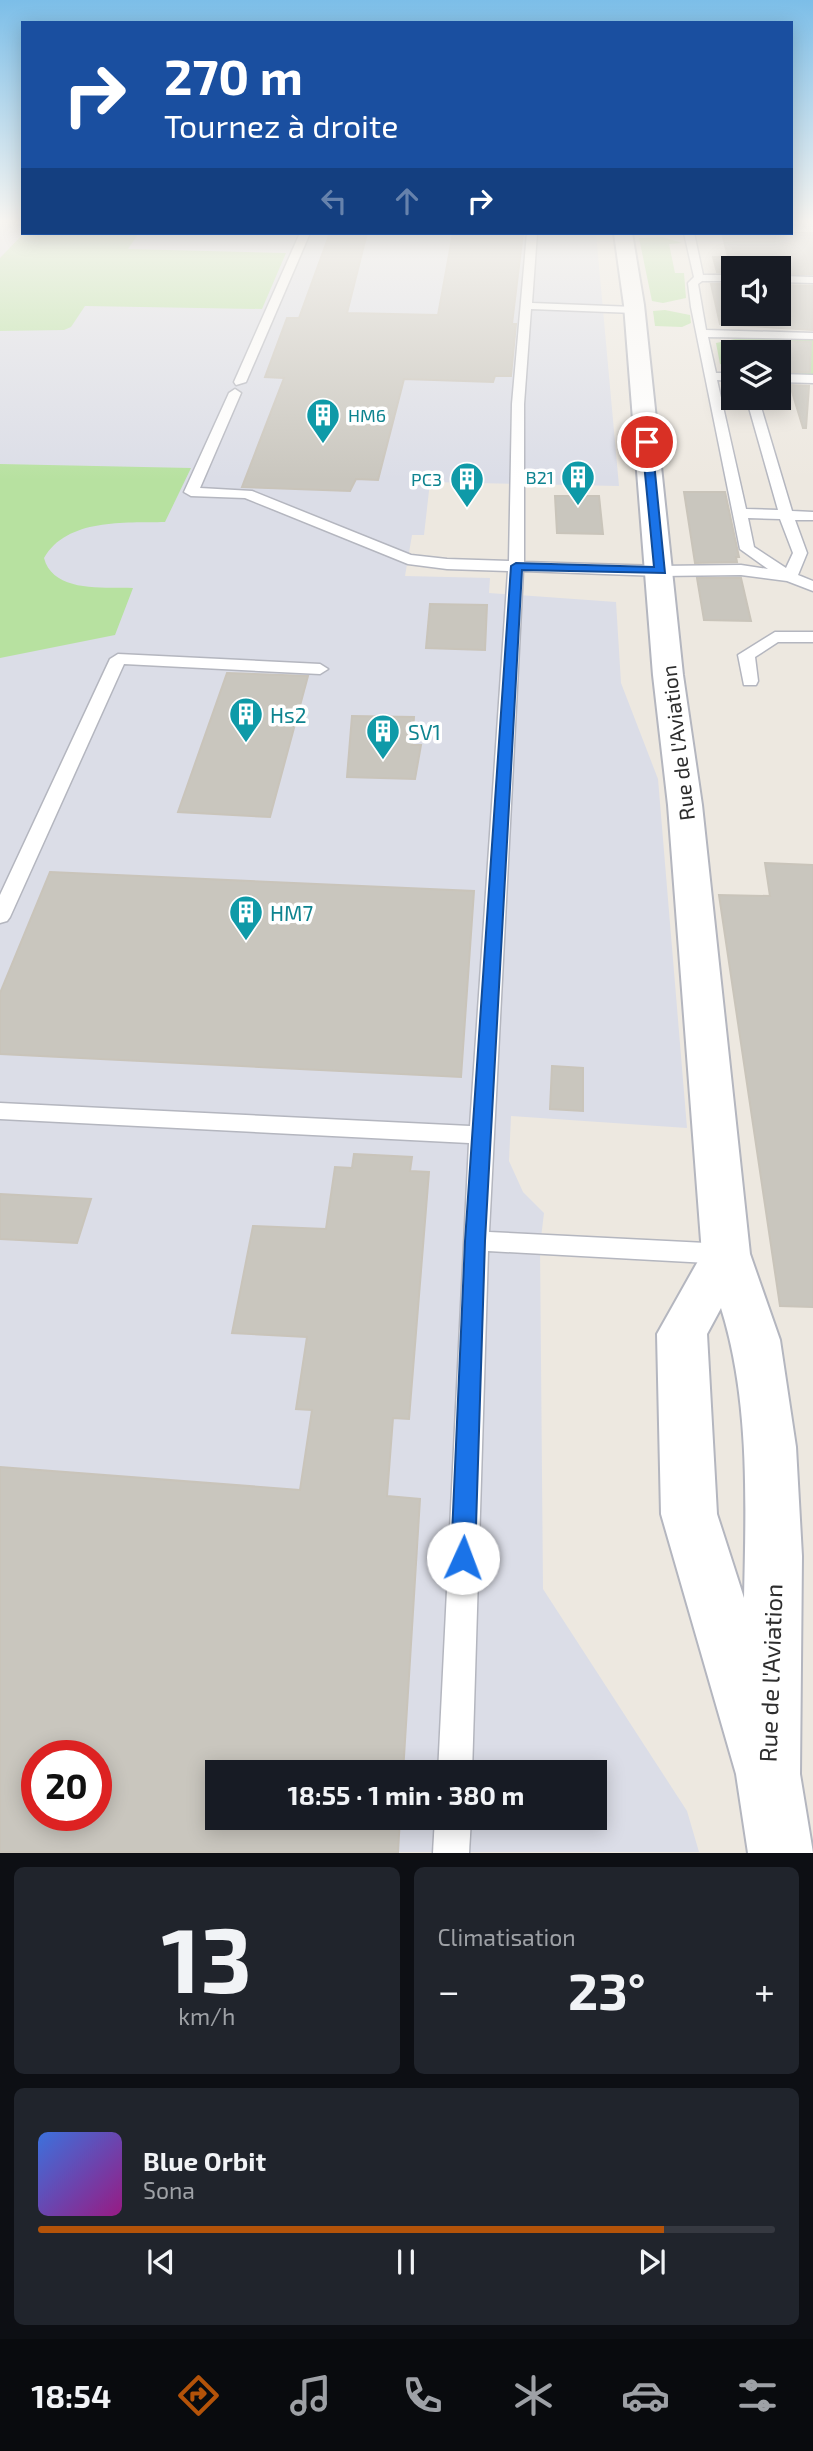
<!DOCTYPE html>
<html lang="fr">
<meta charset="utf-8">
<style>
body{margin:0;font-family:"Exo 2",sans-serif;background:#20242c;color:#f1f3f6;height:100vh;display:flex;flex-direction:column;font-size:26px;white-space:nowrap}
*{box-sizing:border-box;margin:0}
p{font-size:23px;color:#9ea1a6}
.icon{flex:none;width:38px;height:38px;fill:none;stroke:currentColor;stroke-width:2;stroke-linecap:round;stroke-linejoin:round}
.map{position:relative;height:1853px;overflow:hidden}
.sheet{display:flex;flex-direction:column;gap:14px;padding:14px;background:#0d0f14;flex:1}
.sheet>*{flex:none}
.banner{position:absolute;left:21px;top:21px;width:772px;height:214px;border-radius:0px;box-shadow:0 4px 18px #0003;background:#1a4fa0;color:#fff;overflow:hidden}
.tools{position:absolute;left:721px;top:256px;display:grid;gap:14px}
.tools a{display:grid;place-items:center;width:70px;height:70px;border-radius:0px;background:#171b24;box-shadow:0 4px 18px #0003;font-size:35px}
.speed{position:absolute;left:21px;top:1740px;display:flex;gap:14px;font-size:35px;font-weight:700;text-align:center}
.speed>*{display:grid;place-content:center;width:91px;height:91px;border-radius:50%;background:#171b24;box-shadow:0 4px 18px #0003;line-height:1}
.speed .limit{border:10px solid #d22;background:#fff;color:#111}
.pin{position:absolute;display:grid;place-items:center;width:60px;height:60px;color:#fff;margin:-30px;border:4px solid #fff;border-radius:50%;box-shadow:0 2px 7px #0007}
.me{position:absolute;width:77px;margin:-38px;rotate:2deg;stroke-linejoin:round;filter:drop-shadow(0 0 5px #0008)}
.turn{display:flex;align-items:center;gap:24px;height:147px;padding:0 28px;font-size:32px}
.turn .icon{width:91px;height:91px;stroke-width:2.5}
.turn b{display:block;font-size:49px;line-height:60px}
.lanes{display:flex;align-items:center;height:66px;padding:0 28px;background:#0003;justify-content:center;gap:35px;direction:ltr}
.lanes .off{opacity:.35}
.big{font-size:52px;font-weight:700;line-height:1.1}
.sheet .widget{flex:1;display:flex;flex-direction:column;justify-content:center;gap:10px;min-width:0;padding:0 24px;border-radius:10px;background:#20242c}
.sheet .dial{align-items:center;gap:0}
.dial b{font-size:91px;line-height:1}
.song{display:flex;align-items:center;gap:21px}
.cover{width:84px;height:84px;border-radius:10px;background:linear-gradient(135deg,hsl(220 70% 55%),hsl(310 70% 35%))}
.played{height:7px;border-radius:4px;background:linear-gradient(90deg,#b45309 85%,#363941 85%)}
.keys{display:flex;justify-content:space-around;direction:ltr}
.heat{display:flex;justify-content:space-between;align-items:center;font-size:38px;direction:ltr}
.sheet .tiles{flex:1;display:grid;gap:14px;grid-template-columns:1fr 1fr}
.widget:last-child{grid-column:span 2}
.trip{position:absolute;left:205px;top:1760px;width:402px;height:70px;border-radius:0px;background:#171b24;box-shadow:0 4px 18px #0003;font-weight:700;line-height:70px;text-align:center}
.menu{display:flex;height:112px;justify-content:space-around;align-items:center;background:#090b0e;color:#9ea1a6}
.menu .icon{width:49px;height:49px}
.menu .selected{color:#b45309}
.menu b{font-size:32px;color:#f1f3f6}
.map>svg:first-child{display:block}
.airport{fill:#dbdde7;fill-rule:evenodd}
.green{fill:#b7e1a0}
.building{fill:#c9c6be;stroke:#c9c4ba;stroke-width:2;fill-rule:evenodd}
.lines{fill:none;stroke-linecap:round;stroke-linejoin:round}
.service-casing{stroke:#b4b6bf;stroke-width:3}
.tertiary-casing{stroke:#b4b6bf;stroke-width:4}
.service{fill:#fff;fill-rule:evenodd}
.tertiary{fill:#fff;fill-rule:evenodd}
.route{fill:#1a73e8;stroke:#114b97;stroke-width:2}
.labels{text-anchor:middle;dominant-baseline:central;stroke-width:7;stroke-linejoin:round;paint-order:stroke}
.far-culture-label{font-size:18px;fill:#0d838f;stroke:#fff;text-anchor:end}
.culture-label{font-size:21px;fill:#0d838f;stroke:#fff;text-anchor:start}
.street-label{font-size:21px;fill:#2d2d2d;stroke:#fff}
.near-street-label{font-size:24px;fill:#2d2d2d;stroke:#fff}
</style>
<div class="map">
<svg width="813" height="1853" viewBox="0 0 813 1853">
<rect width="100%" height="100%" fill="#ede8e0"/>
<path class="airport" d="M0,220H23V233H596L619,486L430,482L424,535H412L405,576L490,578L489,593L616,602L621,683L658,779L687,1128L511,1116L509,1161L523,1192L544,1213L540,1246L543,1589L687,1811L699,1852H0ZM37,1755H96V1815H37ZM217,1773H595V1818H217Z"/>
<g class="green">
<polygon points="24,233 139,233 128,249 286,253 262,309 85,306 71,327 64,330 0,331 0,258"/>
<polygon points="663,237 682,243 669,244 675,273 684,273 686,298 663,303 652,301 639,238"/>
<polygon points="665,310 690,315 691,323 682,327 655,326 653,311"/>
<polygon points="740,338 813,339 813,374 779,373 779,352 733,352 733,368 720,364 716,343"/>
<path d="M0,464L191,468L165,522C125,523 67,518 44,558C53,593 104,587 133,588L115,635L0,658Z"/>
</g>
<g class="building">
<polygon points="330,233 367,233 347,313 438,315 453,233 523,233 512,324 516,324 511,376 495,376 493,382 404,379 378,480 356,479 350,491 242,487 284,378 265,377 287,318 299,318"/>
<polygon points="722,233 813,233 813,274 779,274 779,268 733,268 733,272 717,272 713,257 728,257"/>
<polygon points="711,284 733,284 733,313 779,313 779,285 813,286 812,330 720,324"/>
<polygon points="776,341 811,342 810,372 786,372"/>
<polygon points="790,385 809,386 806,428 803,428"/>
<polygon points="684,492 725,492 739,557 736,557 737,562 695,563"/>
<polygon points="555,496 599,496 603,534 557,533"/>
<polygon points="697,578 741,578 751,621 704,620"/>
<polygon points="430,604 487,605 485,650 426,648"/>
<polygon points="227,673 308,676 270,817 178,812"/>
<polygon points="352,716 414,717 412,745 421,745 415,779 347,777"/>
<polygon points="765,863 813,865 813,1307 780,1306 719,895 770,896"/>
<polygon points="50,872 474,891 461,1077 0,1054 0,993"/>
<polygon points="552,1066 583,1068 583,1111 550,1109"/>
<path d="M354,1154L412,1157L410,1171L429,1172L409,1419L393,1418L387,1496L420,1499L403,1773H217V1818H400L398,1852H0V1467L300,1490L312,1410L296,1409L307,1337L232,1333L253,1226L326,1229L335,1167L352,1168ZM37,1755H96V1815H37Z"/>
<polygon points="0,1194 91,1199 77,1243 0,1239"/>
</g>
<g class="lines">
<g class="service-casing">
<g id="service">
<polygon points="300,233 310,233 246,382 236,385 234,382"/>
<path d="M527,233H537L532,303L634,307L639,310L634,313L531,309L524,404V562L660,566L741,565L768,569L740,549L691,307L688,283L694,277L684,233H694L703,275H733V281H702L698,284L706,330L813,333V339L708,337L716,373H733V381L717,380L746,509L778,510L746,397H758L792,511L813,512V520H795L807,553L798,575L813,581V591L787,581L741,575L660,576L523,571L489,1232L726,1244L735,1247L739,1254L735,1261L726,1264L488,1251L472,1773H438L469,1143L0,1119V1103L470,1126L508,571L447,569L408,564L245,498L191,496L184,492L229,393L235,389L241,393L200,488L252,491L411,555L447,559L509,561L512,404ZM748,518L780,519L793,553L786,568L754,547Z"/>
<polygon points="779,276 813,277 813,283 779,282"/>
<polygon points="779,374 813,375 813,383 779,382"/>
<polygon points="775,632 813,632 813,642 778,642 755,657 758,681 756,685 744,685 738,655"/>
<polygon points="118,654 320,664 328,669 320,674 124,664 10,917 7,921 0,923 0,895 110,659"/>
<polygon points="435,1818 471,1818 469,1853 433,1853"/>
</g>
</g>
<g class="tertiary-casing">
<path id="tertiary" d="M614,233H632L644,305L683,675L702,805L750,1254L780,1340L796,1447L802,1556L800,1774L813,1853H748L736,1774L661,1514L657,1334L702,1254L668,805L653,675L624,305ZM721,1308C750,1400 746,1503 744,1598L717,1514L707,1334Z"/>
</g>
<use href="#service" class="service"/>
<use href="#tertiary" class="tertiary"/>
</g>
<linearGradient id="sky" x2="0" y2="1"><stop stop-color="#7cbee8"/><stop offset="0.46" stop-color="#f7f5f1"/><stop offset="1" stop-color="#f7f5f1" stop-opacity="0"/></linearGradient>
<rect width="813" height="480" fill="url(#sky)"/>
<polygon class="route" points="647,439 652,442 665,573 522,570 485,1241 475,1558 471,1566 463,1569 455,1566 451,1558 465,1241 511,566 516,563 654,567 642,442"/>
<defs>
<g id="building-pin" transform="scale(1.75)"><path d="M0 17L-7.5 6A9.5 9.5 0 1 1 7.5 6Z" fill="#0f9aa8" stroke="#fff"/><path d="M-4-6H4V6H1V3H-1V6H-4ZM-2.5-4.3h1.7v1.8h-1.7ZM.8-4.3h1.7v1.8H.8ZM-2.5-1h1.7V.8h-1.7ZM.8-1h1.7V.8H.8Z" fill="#fff"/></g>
</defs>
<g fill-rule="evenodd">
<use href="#building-pin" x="323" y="415"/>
<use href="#building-pin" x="578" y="477"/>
<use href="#building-pin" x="467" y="479"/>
<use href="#building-pin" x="246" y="714"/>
<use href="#building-pin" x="383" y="731"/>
<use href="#building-pin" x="246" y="912"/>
</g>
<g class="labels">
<g class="far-culture-label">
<text x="348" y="415" text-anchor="start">HM6</text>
<text x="554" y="477">B21</text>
<text x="442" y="479">PC3</text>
</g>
<g class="culture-label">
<text x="270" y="714">Hs2</text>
<text x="408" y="731">SV1</text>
<text x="270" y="912">HM7</text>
</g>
<g class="street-label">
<text transform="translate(677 743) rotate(-97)">Rue de l'Aviation</text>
</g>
<g class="near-street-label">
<text transform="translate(770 1673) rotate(-88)">Rue de l'Aviation</text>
</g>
</g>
</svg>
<div class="tools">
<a><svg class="icon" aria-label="sound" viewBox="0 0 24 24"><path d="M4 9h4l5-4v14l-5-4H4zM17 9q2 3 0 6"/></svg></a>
<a><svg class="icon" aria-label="layers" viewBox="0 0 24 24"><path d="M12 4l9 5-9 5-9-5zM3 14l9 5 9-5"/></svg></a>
</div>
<div class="speed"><div class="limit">20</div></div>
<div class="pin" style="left:647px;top:442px;background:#d93025"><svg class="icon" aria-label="arrive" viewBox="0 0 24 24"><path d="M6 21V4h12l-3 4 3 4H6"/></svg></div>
<svg class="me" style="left:463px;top:1558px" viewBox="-20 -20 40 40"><circle r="19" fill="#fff"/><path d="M0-13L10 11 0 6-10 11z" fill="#1a73e8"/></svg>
<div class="trip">18:55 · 1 min · 380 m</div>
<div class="banner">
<div class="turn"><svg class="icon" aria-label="right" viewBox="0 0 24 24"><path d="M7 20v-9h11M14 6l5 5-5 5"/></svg><div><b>270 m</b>Tournez à droite</div></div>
<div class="lanes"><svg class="icon off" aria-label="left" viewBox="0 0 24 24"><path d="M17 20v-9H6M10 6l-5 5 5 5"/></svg><svg class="icon off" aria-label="ahead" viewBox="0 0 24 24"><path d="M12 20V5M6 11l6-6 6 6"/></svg><svg class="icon" aria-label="right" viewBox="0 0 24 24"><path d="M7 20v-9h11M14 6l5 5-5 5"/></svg></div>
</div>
</div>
<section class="sheet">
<div class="tiles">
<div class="widget dial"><b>13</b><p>km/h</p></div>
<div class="widget"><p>Climatisation</p>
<div class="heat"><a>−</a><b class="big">23°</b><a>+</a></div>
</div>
<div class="widget">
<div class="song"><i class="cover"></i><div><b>Blue Orbit</b><p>Sona</p></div></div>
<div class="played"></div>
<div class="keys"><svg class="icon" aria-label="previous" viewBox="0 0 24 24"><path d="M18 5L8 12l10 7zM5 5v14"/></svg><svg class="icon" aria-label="pause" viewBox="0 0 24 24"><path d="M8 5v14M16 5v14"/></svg><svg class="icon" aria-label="next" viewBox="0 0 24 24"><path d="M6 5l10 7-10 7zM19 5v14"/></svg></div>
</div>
</div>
</section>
<nav class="menu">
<b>18:54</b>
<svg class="icon selected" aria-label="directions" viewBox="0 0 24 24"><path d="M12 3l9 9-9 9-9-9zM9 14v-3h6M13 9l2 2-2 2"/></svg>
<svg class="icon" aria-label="music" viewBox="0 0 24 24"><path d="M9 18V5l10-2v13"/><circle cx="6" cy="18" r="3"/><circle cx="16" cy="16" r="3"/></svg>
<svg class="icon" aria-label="phone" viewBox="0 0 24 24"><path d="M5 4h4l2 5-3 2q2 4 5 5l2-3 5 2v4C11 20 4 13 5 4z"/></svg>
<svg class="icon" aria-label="climate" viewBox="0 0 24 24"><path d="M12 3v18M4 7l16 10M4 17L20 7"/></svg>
<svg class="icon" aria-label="car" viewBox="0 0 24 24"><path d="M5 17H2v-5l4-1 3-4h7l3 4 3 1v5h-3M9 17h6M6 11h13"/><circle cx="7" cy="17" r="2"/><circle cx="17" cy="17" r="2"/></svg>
<svg class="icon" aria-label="filters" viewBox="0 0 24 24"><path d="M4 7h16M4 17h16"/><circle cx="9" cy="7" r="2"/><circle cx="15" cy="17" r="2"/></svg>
</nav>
